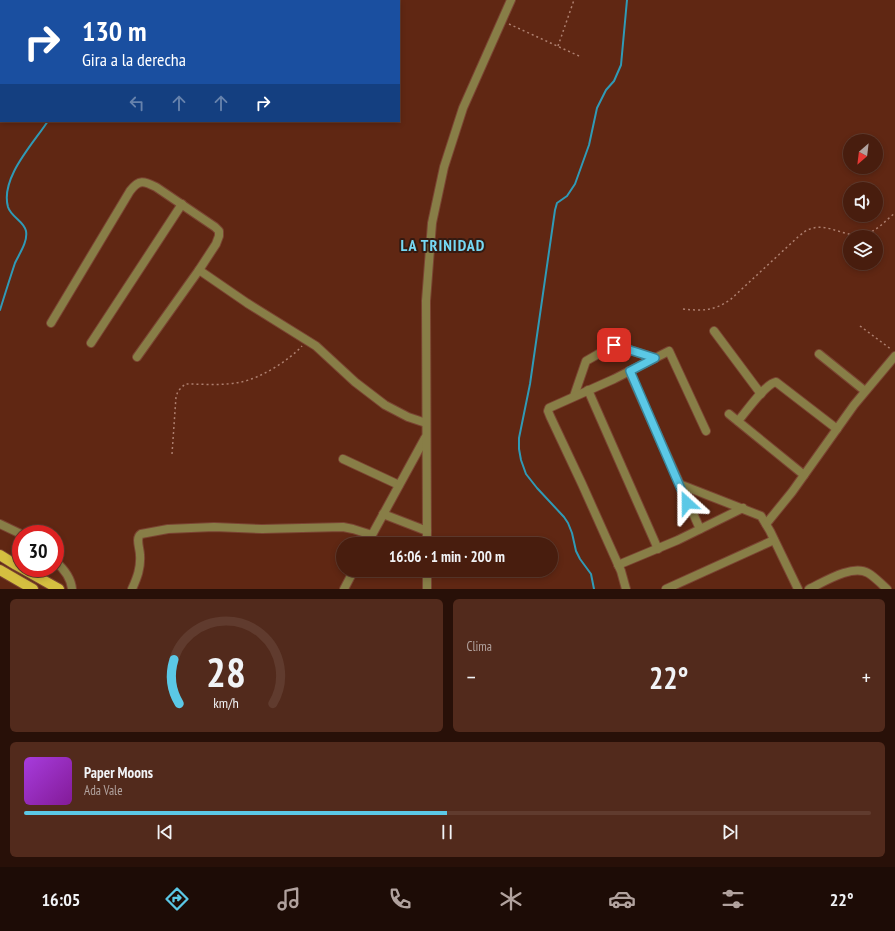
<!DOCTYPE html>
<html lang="es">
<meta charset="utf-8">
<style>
body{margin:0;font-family:"PT Sans Narrow",sans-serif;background:#522a1c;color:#f1f3f6;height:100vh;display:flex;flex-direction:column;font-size:15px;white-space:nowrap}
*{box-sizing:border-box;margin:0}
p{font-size:13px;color:#b1a29e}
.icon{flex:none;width:22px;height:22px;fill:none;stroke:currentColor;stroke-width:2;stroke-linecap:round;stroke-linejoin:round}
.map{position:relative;height:589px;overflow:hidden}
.side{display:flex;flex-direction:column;gap:10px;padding:10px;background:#281008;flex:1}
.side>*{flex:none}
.hud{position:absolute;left:0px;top:0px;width:400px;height:122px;box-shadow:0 2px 6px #0003,0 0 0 1px #603b2e;background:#1a4fa0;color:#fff;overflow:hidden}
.needle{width:26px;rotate:208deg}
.tools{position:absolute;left:843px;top:134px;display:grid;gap:8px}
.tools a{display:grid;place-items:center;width:40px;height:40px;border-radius:50%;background:#481d0e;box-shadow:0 2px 6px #0003,0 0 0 1px #603b2e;font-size:20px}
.speed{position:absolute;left:12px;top:525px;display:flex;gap:8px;font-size:20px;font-weight:700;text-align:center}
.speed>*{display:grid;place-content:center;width:52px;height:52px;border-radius:50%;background:#481d0e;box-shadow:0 2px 6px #0003,0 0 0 1px #603b2e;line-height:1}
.speed .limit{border:6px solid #d22;background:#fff;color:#111}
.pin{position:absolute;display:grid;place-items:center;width:34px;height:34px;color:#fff;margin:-17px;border-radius:8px;box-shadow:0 2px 6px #0006}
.me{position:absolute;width:44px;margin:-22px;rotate:336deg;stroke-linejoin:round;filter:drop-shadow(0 0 3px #0008)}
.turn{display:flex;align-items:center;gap:14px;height:84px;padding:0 16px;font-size:18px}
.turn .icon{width:52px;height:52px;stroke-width:2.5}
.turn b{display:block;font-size:28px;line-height:34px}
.lanes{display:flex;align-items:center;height:38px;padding:0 16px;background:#0003;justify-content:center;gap:20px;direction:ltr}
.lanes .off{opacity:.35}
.big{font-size:30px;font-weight:600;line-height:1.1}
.side .widget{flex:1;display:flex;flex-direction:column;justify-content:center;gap:6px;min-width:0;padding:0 14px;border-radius:6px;background:#522a1c}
.side .dial{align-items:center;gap:0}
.dial svg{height:104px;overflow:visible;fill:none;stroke:#603b2e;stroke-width:7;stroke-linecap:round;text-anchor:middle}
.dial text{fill:#f1f3f6;stroke:none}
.song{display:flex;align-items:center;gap:12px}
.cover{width:48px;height:48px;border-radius:6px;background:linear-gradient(135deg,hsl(280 70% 55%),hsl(290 70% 35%))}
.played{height:4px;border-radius:2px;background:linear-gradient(90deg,#5bc8e6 50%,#603b2e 50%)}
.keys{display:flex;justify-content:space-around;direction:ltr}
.heat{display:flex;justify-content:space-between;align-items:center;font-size:22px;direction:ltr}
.side .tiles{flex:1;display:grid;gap:10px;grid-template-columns:1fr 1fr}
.widget:last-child{grid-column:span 2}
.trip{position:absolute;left:336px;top:537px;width:222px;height:40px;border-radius:20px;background:#481d0e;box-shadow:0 2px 6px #0003,0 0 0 1px #603b2e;font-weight:600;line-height:40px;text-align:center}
.tab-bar{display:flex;height:64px;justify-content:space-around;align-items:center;background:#1d0c06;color:#b1a29e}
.tab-bar .icon{width:28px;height:28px}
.tab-bar .selected{color:#5bc8e6}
.tab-bar b{font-size:18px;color:#f1f3f6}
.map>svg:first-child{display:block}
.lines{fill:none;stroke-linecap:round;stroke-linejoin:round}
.stream{stroke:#309ab6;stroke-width:2}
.minor-casing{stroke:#7a4432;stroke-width:10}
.primary-casing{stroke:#7a4432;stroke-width:12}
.path{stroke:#ad7f6f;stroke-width:1.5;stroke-dasharray:2 3;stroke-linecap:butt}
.minor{stroke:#887e47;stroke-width:8}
.primary{stroke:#d5bf40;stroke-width:10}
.route-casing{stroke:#3b8296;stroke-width:10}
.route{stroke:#5bc8e6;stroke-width:7}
.labels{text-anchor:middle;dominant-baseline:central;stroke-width:4;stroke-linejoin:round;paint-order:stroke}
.district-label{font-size:16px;font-weight:bold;letter-spacing:1px;fill:#76d8f4;stroke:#341a11}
</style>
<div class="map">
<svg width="895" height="589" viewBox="0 0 895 589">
<rect width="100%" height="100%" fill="#602713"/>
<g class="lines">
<g class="stream">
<polyline points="134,1 135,0"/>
<path d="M0,310C5,294 10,278 15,263C19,254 28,242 26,231C24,221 11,217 8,207C0,178 33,144 48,121"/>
<polyline points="594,589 591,574 580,559 576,551 572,533 568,523 564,517 537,488 526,474 521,460 519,449 519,438 530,384 555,210 557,203 567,196 575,184 589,145 597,108 606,90 614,81 621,65 627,0"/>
</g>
<g class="minor-casing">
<g id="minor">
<polyline points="199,270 247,303 316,346 355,382 385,405 408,417 426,423"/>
<path d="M51,323L130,191C139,179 144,181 156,187L215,227L219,231V236L216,244L199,270L137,357"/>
<polyline points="714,331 761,394"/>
<polyline points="91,343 182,204"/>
<polyline points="819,354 865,391"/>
<polyline points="629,371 700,529"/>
<polyline points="588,390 658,549"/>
<polyline points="574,396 586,361 614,345 655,358"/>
<polyline points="729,414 804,475"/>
<path d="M738,421C746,412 765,384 776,382L837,429"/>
<polyline points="343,459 399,485"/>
<polyline points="679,484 761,516 770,531 798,589"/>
<polyline points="383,514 427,531"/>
<polyline points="0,524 21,534"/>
<polyline points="766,524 792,492 854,405 895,356"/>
<polyline points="367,544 425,438"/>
<polyline points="427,544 426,301 432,223 444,167 463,108 511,0"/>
<path d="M55,561C63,568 71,578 72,589"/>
<polyline points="618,565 678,540 743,508"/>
<polyline points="427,570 427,589"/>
<path d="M132,589C137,578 141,568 140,555C140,548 135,538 141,534L168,529L214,527L262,529L343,527L353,529L372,535"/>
<polyline points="344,589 354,570"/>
<polyline points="626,589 621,571 582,484 550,416 548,411 549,408 614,379 669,351 706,431"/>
<polyline points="666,589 774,540"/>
<path d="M809,589C824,582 852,564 868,573C875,577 881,584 887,589"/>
</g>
</g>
<g class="primary-casing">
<g id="primary">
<polyline points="0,555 16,565 59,589"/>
<polyline points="0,570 33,589"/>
</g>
</g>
<g class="path">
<polyline points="509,24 579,56"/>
<polyline points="558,46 574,0"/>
<path d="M683,309C703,311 713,311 730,300L799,236C803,233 806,230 810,229C828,222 846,239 865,234C876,232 886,220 895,213"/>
<polyline points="860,326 892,350"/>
<path d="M172,454L176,397L178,391L185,384C203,384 223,386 241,382C261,378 288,361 302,346"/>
</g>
<use href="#minor" class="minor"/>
<use href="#primary" class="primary"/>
</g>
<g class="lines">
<g class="route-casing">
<polyline id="route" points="614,345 655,358 630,371 687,503"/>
</g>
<use href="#route" class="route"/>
</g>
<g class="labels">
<g class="district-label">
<text x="443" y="245">LA TRINIDAD</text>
</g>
</g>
</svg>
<div class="tools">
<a><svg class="needle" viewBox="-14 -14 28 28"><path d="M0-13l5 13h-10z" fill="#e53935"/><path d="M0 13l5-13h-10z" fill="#b1a29e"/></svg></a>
<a><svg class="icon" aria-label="sound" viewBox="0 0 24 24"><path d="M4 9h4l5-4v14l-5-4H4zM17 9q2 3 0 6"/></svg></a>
<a><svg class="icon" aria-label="layers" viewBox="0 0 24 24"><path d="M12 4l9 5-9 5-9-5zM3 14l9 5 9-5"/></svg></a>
</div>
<div class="speed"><div class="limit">30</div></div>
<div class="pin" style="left:614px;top:345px;background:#d93025"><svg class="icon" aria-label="arrive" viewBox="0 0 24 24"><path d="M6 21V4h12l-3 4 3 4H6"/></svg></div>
<svg class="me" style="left:687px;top:503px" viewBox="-20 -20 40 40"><path d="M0-17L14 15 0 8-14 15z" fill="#5bc8e6" stroke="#fff" stroke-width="4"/></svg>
<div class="trip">16:06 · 1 min · 200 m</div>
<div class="hud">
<div class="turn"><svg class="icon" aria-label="right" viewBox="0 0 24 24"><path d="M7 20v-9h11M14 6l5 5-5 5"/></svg><div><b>130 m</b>Gira a la derecha</div></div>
<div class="lanes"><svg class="icon off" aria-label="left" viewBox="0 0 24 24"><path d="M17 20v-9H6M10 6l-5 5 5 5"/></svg><svg class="icon off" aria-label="ahead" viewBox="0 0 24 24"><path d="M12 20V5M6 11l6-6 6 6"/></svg><svg class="icon off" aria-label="ahead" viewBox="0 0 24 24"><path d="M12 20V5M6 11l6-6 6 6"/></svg><svg class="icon" aria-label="right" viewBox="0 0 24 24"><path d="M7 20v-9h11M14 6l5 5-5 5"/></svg></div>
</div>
</div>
<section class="side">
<div class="tiles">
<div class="widget dial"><svg viewBox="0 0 100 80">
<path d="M14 69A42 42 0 1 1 86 69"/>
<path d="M14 69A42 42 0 0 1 10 35" stroke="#5bc8e6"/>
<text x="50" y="56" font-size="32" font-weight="700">28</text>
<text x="50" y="72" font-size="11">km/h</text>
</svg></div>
<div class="widget"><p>Clima</p>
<div class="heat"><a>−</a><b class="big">22°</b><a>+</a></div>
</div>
<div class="widget">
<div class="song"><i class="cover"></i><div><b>Paper Moons</b><p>Ada Vale</p></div></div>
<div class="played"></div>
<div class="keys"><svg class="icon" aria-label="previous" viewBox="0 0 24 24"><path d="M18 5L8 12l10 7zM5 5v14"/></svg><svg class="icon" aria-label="pause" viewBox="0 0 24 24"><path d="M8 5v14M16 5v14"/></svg><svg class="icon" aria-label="next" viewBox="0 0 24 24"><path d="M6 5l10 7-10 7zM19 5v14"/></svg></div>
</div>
</div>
</section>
<nav class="tab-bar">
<b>16:05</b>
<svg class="icon selected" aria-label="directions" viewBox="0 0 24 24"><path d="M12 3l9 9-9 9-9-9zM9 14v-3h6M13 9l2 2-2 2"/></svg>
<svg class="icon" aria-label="music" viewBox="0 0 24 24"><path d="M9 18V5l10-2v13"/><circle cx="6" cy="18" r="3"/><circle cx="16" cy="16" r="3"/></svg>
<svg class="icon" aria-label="phone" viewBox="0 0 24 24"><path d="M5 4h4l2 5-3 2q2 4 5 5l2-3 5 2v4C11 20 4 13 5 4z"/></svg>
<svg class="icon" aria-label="climate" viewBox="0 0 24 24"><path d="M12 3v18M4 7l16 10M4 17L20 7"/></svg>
<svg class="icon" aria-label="car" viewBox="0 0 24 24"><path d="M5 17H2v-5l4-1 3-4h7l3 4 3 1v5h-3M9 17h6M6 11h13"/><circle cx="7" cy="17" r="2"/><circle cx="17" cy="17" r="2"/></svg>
<svg class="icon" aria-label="filters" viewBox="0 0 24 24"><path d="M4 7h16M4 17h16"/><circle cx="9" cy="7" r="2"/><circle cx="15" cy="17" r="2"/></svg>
<b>22°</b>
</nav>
